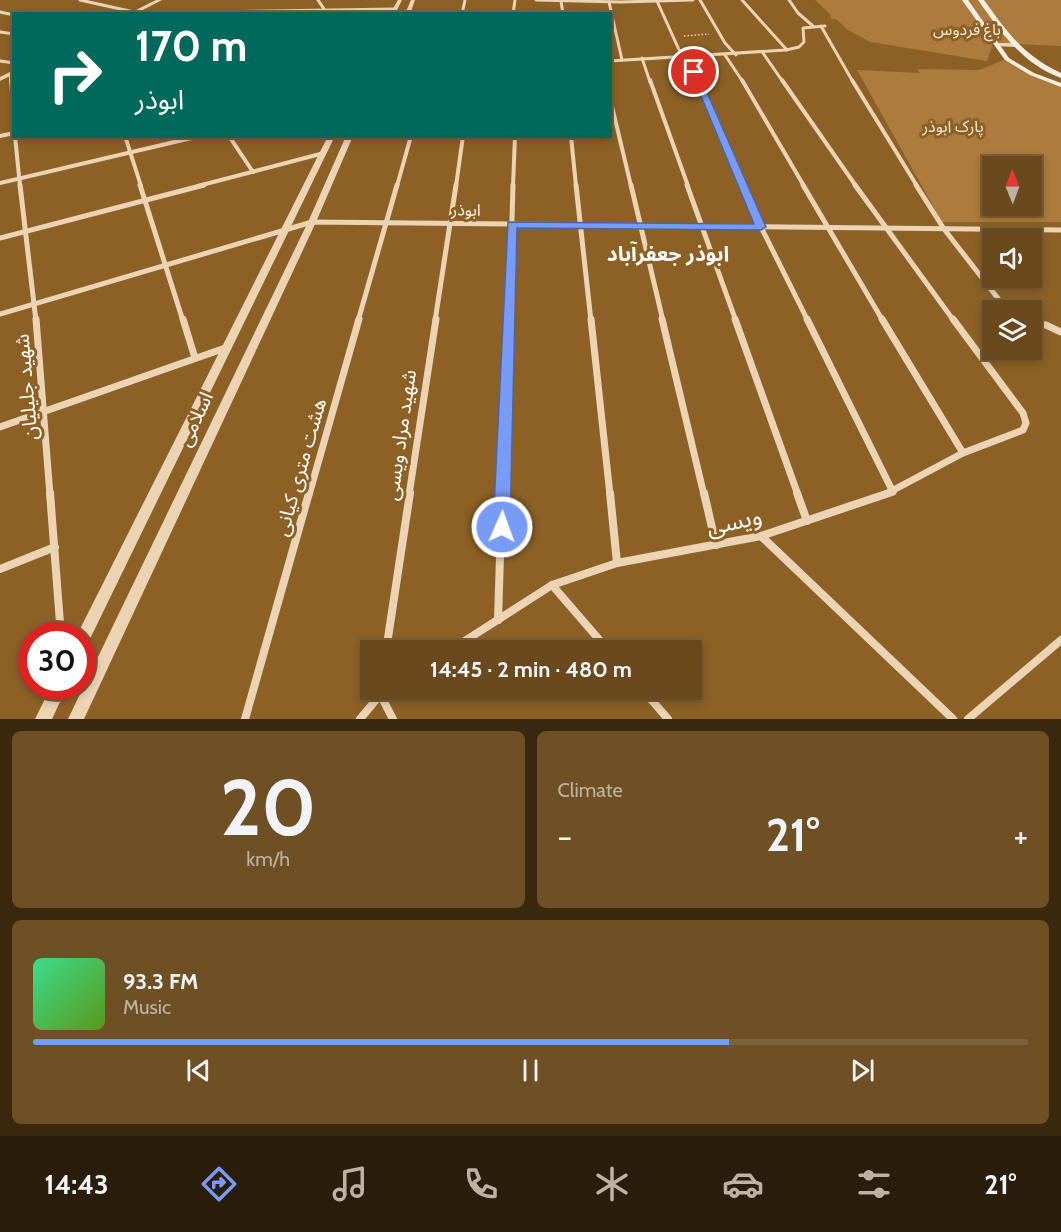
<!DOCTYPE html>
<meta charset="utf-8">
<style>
body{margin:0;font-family:Cabin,"Noto Sans Arabic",sans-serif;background:#6f5025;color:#f1f3f6;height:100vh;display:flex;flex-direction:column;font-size:22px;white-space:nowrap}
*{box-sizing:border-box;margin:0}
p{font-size:20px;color:#beb2a3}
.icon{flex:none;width:33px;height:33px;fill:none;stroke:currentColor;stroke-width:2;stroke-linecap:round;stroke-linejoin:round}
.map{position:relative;height:719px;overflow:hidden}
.details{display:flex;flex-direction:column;gap:12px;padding:12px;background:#3a280f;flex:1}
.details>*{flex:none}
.banner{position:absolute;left:12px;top:12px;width:600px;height:126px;border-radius:0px;box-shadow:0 3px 9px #0003,0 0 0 2px #7d613b;background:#00695c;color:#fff;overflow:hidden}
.needle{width:39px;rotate:359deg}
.buttons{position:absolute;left:982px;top:156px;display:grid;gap:12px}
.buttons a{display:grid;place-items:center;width:60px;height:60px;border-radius:0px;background:#6a491c;box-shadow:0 3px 9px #0003,0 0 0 2px #7d613b;font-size:30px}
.speed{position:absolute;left:18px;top:622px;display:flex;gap:12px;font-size:30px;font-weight:700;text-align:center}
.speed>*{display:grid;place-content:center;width:78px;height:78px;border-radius:50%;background:#6a491c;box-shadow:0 3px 9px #0003,0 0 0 2px #7d613b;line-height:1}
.speed .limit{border:9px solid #d22;background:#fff;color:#111}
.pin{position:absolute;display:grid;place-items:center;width:51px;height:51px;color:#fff;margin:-26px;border:3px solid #fff;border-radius:50%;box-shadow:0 2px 6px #0007}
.me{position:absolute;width:66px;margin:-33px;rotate:2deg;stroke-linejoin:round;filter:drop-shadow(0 0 4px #0008)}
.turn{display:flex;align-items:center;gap:21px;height:126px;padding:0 24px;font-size:27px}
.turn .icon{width:78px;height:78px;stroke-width:2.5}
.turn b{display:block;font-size:42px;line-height:51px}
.big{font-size:45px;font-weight:700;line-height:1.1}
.details .card{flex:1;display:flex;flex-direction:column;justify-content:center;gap:9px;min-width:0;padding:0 21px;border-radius:9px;background:#6f5025}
.details .dial{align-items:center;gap:0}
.dial b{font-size:78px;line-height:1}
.song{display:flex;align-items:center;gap:18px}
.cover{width:72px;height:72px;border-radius:9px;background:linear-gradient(135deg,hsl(150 70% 55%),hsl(90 70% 35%))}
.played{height:6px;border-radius:3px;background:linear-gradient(90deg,#789bf5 70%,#7d613b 70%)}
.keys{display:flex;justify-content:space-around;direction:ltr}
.heat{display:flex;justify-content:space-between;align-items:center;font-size:33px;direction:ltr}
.details .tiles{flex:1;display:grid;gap:12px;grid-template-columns:1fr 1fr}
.card:last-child{grid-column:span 2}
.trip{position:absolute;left:360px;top:640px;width:342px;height:60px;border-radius:0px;background:#6a491c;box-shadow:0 3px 9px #0003,0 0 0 2px #7d613b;font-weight:700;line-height:60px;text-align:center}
.menu{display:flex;height:96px;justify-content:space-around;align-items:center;background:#2a1d0b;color:#beb2a3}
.menu .icon{width:42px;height:42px}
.menu .on{color:#789bf5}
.menu b{font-size:27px;color:#f1f3f6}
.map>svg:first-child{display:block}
.green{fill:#ac7b3d;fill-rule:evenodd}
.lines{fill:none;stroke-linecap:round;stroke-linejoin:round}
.path{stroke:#ebd3b4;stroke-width:1.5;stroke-dasharray:1.5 2;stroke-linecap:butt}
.minor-far4{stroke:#ebd3b4;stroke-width:3}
.minor-far3{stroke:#ebd3b4;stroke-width:4}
.minor-far2{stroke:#ebd3b4;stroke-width:5}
.minor-far1{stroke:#ebd3b4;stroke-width:7}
.minor{stroke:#ebd3b4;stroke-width:8}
.tertiary{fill:#ebd3b4;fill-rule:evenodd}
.secondary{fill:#f9eedf;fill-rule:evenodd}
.route{fill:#789bf5;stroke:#4e659f;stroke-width:1.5}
.labels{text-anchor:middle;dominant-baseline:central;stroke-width:6;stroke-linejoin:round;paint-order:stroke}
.far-park-label{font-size:16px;fill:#f8ead9;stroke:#8d6125}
.far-street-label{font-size:16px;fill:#fff;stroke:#8d6125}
.street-label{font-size:20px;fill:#fff;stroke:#8d6125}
.neighbourhood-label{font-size:21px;font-weight:bold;fill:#fff;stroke:#8d6125}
.near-street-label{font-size:24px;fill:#fff;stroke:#8d6125}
</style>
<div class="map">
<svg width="1061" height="719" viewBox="0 0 1061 719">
<rect width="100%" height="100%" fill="#8d6125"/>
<g class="green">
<polygon points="815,0 1061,0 1061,46 993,43 987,61 870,42 848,30 836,19 831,19 830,14"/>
<path d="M1004,60L1061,87V222H942L857,70L920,73L917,69L979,70ZM993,166H1032V206H993Z"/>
</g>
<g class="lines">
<polyline class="path" points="684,36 709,34"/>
<g class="minor-far4">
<polyline points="80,0 134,12"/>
<polyline points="318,0 326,12"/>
<polyline points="536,0 621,2 693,0"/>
<polyline points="700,0 725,43 736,55"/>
<polyline points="742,0 787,50"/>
<polyline points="789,0 798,13 813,26"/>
<polyline points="561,1 563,14"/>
<polyline points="657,1 680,52"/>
<polyline points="609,2 622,60"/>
<polyline points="0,12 14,15"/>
<polyline points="139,13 394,9"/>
<polyline points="462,14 465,0"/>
<polyline points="513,14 515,0"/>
<polyline points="821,26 853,82"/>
<polyline points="0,32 14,34"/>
<polyline points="763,53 783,82"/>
<polyline points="725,55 743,82"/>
<polyline points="684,57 697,82"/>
<polyline points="642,58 650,82"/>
<polyline points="0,61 14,63"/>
<polyline points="610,61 786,50 799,47 804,42 803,28 825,26"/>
<polyline points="10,74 11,82"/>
</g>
<g class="minor-far3">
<polyline points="11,80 14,117"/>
<polyline points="650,80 688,186"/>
<polyline points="696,80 744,186"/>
<polyline points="742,80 804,186"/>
<polyline points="782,80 856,186"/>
<polyline points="852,80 917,186"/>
<polyline points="610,98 631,186"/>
<polyline points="0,136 14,133"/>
<polyline points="15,136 20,186"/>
<polyline points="125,136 141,186"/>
<polyline points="229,136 253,172"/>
<polyline points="571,136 576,186"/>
<polyline points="0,183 200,136"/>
<polyline points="198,186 324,153"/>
<polyline points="397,186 411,136"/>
<polyline points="456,186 463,136"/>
<polyline points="513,186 515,136"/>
</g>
<g class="minor-far2">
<polyline points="20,185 36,321"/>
<polyline points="140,185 183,321"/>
<polyline points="576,185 591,321"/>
<polyline points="631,185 663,321"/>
<polyline points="687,185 736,321"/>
<polyline points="743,185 761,227 808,321"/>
<polyline points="803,185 883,321"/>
<polyline points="855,185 954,321"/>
<polyline points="916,185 944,229 1007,310"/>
<polyline points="0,238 204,185"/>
<polyline points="0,314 312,222 1061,230"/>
<polyline points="358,321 397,185"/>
<polyline points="435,321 456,185"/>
<polyline points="509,321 513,185"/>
</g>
<g class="minor-far1">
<polyline points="36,319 50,495"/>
<polyline points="183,319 195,358"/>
<polyline points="591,319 610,495"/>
<polyline points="662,319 704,495"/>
<polyline points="735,319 798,495"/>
<polyline points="807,319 893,492"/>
<polyline points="882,319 963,453"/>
<polyline points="1032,324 1046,325 1061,332"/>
<polyline points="0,427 228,347"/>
<polyline points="309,495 359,319"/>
<polyline points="409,495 436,319"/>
<polyline points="502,495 509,319"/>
<polyline points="884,495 963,453 1023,430 1026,423 1023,413 953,319"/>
</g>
<g class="minor">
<polyline points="50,493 61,636"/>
<polyline points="610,493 617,563"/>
<polyline points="704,493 716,545"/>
<polyline points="797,493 807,521"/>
<polyline points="761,536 953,719"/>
<polyline points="0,569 55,547"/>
<polyline points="552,585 609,651"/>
<polyline points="498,620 502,493"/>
<polyline points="386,651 410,493"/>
<polyline points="449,651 552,585 617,563 761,536 889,493"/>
<polyline points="643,690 668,719"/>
<polyline points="380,694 393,719"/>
<polyline points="245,719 309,493"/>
<polyline points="360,719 380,695 388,690"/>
<polyline points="968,719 1061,640"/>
</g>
<g class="tertiary">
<polygon points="156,0 162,0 135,14 128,14"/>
<polygon points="398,0 402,0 395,14 390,14"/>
<polygon points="411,0 415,0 410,14 405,14"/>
<polygon points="994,43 1014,43 1017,45 1014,47 996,46"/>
<polygon points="14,70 14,74 0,81 0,77"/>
<polygon points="328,136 335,136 87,645 82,647 82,636 77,635"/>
<polygon points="346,136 353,136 316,222 84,719 68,719 308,222"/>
<polygon points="51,687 67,687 52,719 35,719"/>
</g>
<g class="secondary">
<polygon points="962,0 968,0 1009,58 1034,73 1061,83 1061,87 1030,75 1005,60"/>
<path d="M978,0H984C1007,32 1024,56 1061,73V78C1022,64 1001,32 978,0Z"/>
</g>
</g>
<polygon class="route" points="694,70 698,72 766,227 761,230 517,228 510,527 508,531 502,533 496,531 493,527 508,222 754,224 691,72"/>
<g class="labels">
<g class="far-park-label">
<text x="967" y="29">باغ فردوس</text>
<text x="953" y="126">پارک ابوذر</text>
</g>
<g class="far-street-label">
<text transform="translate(466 210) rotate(1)">ابوذر</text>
</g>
<g class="street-label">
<text transform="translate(26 387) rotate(-95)">شهید جلیلیان</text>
<text transform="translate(195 419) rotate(-65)">اسلامی</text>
<text transform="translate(400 435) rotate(-82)">شهید مراد ویسی</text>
<text transform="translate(300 467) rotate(-74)">هشت متری کیانی</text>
</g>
<g class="neighbourhood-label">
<text x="668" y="253">ابوذر جعفرآباد</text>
</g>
<g class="near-street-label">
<text transform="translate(734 521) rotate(-12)">ویسی</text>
</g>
</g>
</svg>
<div class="buttons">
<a><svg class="needle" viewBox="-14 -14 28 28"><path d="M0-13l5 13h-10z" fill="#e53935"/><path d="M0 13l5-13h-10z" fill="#beb2a3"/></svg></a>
<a><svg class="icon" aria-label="sound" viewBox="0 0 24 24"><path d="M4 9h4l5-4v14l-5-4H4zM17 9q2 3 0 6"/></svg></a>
<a><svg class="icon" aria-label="layers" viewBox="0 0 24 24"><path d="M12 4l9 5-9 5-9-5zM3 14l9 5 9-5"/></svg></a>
</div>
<div class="speed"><div class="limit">30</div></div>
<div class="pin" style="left:694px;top:72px;background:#d93025"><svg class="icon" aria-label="arrive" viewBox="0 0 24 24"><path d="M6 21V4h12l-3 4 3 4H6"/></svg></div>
<svg class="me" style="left:502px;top:527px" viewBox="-20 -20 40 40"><circle r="17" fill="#789bf5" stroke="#fff" stroke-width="3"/><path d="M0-11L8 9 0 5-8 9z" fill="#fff"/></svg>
<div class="trip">14:45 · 2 min · 480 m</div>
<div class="banner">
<div class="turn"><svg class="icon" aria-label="right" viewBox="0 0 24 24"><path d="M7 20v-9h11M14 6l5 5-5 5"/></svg><div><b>170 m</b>ابوذر</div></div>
</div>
</div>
<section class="details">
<div class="tiles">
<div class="card dial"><b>20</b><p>km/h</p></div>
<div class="card"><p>Climate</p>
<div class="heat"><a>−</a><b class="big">21°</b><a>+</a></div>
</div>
<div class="card">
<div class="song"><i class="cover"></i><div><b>93.3 FM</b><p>Music</p></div></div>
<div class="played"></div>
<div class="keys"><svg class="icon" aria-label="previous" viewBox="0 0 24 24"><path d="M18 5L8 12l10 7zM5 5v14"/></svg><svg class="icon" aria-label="pause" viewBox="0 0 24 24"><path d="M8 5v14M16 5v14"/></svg><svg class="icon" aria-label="next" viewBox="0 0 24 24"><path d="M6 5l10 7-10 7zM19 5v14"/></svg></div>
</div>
</div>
</section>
<nav class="menu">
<b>14:43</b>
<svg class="icon on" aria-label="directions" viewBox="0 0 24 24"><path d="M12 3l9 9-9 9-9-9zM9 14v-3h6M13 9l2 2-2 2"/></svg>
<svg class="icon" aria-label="music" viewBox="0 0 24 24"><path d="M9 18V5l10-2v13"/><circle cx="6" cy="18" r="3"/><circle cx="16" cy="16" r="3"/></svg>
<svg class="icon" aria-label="phone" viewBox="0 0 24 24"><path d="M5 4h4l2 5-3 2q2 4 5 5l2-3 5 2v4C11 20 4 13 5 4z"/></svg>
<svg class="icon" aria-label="climate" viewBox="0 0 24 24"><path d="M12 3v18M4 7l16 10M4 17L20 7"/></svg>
<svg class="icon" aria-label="car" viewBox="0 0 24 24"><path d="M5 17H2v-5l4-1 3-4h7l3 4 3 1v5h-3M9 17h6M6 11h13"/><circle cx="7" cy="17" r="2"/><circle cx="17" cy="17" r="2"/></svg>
<svg class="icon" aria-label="filters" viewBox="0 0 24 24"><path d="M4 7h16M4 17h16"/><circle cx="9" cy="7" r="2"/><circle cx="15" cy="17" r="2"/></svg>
<b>21°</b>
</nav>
